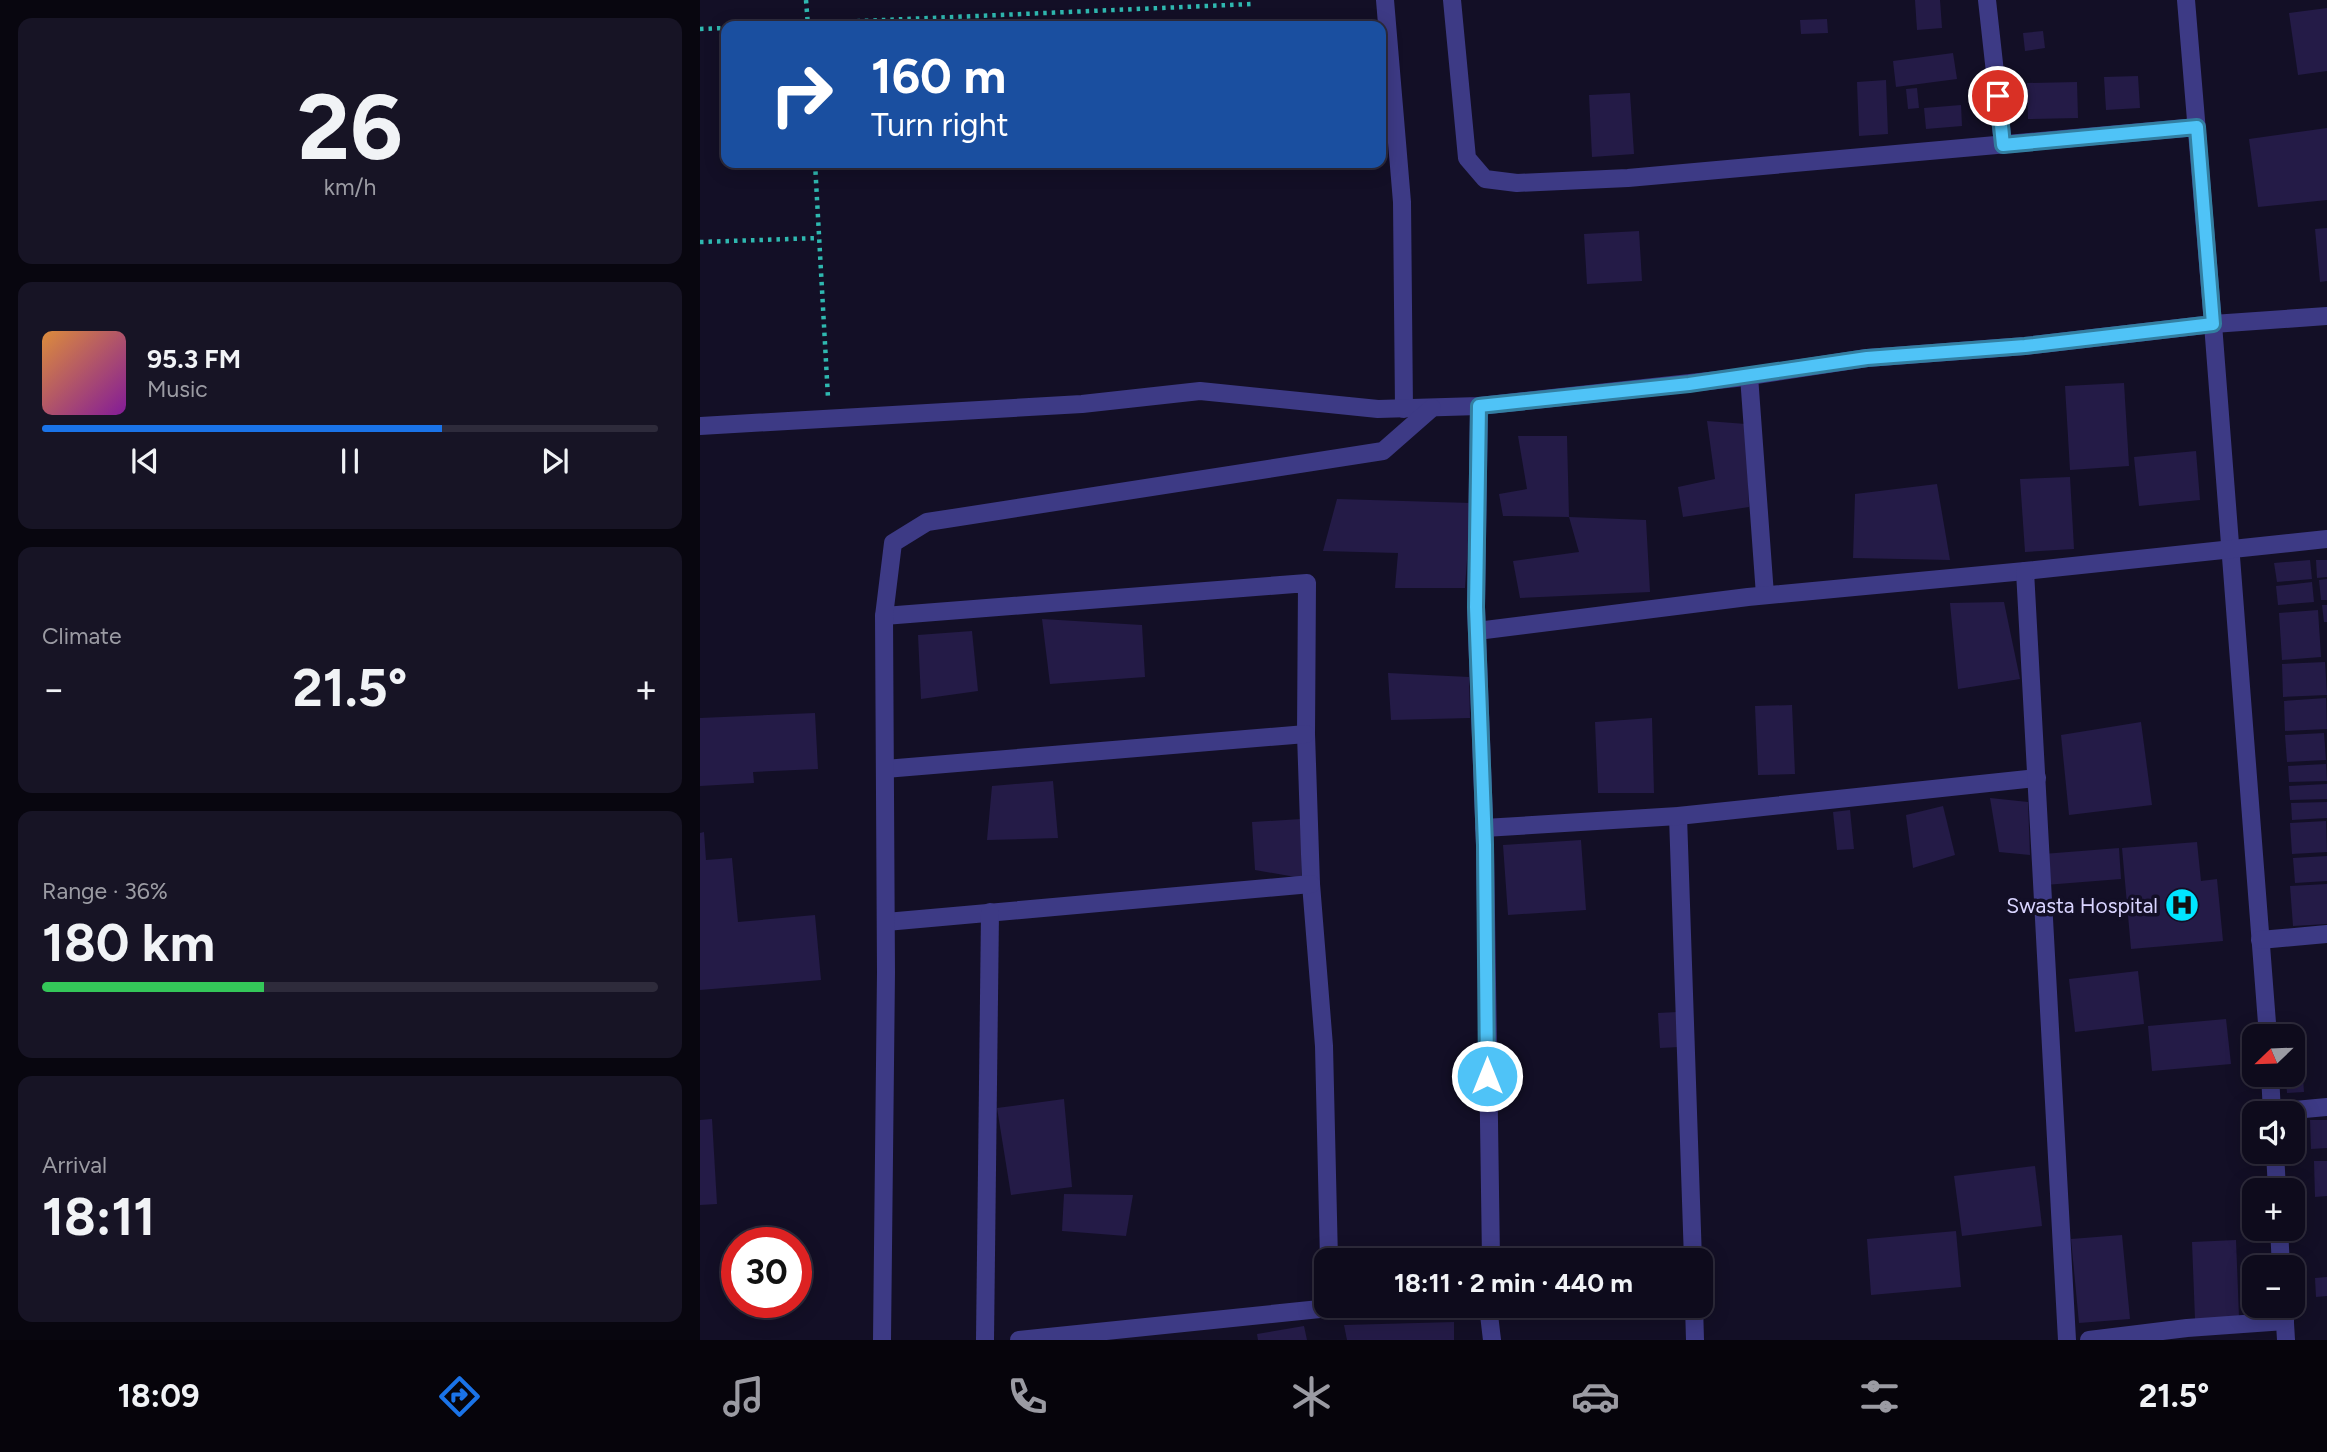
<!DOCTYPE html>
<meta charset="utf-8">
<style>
body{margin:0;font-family:Figtree,sans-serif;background:#171425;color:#f1f3f6;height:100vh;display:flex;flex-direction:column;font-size:26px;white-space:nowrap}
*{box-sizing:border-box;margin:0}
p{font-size:23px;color:#9b9ba3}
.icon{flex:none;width:38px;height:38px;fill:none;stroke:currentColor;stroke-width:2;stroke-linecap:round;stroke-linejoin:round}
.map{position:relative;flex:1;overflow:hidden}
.drawer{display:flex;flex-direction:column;gap:18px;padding:18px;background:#08060f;width:700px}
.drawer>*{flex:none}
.guide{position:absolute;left:21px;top:21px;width:665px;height:147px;border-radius:14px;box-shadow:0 4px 18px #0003,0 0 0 2px #2e2b3b;background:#1a4fa0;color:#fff;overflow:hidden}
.needle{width:46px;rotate:247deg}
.buttons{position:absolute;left:1542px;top:1024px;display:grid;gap:14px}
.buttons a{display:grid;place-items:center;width:63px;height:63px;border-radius:14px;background:#0e0b1c;box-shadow:0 4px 18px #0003,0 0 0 2px #2e2b3b;font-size:35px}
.speed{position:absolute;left:21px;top:1227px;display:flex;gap:14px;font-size:35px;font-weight:700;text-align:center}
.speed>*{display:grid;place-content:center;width:91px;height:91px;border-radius:50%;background:#0e0b1c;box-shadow:0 4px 18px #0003,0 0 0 2px #2e2b3b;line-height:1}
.speed .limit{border:10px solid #d22;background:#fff;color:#111}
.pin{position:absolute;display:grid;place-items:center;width:60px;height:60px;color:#fff;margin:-30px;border:4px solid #fff;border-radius:50%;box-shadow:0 2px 7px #0007}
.me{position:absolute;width:77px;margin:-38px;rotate:0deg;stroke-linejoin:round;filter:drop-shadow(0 0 5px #0008)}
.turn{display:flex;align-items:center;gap:24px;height:147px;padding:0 35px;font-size:32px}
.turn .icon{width:91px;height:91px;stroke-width:2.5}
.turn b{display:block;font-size:49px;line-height:60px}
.big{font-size:52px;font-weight:700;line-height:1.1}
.drawer .tile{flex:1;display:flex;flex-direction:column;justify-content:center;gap:10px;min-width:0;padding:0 24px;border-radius:14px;background:#171425}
.drawer .dial{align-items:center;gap:0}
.dial b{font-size:91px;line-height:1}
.song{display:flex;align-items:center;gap:21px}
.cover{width:84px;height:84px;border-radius:10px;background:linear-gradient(135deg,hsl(30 70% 55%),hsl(290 70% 35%))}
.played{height:7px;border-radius:4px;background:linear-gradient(90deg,#1a73e8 65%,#2e2b3b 65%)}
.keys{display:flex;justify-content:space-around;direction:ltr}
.heat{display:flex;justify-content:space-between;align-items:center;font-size:38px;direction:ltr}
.charge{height:10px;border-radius:5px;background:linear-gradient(90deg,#34c759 36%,#2e2b3b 0)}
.trip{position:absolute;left:614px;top:1248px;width:399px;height:70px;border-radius:14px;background:#0e0b1c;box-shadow:0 4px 18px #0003,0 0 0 2px #2e2b3b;font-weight:700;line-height:70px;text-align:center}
.tab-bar{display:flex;height:112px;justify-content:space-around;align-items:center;background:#06040b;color:#9b9ba3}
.tab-bar .icon{width:49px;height:49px}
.tab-bar .selected{color:#1a73e8}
.tab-bar b{font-size:32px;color:#f1f3f6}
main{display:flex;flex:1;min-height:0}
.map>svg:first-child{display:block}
.building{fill:#241b47}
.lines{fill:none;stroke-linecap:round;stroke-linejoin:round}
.path{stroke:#2fb8b0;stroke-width:4.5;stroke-dasharray:3.5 5;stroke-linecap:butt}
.minor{stroke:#3d3a85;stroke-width:18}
.tertiary{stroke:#3d3a85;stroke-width:18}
.route-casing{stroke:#337fa1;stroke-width:18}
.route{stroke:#4fc3f7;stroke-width:12}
.labels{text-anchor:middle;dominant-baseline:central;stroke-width:7;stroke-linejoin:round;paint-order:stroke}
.poi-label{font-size:21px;fill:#d9d4ff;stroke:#130f26;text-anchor:end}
</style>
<main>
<section class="drawer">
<div class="tile dial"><b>26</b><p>km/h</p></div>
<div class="tile">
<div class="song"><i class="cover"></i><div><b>95.3 FM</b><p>Music</p></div></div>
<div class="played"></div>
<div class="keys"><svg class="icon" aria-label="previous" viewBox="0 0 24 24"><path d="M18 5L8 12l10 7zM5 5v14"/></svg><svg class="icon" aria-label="pause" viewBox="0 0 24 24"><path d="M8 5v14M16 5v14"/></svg><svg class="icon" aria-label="next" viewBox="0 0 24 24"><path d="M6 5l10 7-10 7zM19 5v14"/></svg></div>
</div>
<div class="tile"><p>Climate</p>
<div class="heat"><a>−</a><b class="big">21.5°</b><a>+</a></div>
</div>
<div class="tile"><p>Range · 36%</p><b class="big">180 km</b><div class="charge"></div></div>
<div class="tile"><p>Arrival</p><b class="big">18:11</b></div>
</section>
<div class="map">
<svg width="1627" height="1340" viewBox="0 0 1627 1340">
<rect width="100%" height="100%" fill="#130f26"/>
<g class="building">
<polygon points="1215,0 1240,0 1242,28 1217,30"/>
<polygon points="1627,8 1627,71 1598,75 1589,13"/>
<polygon points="1127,19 1128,33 1101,34 1100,20"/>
<polygon points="1343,31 1345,48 1325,51 1323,33"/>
<polygon points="1253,53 1257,79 1196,87 1193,61"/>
<polygon points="1438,76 1440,108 1406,110 1404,77"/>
<polygon points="1186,80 1188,134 1159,136 1157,82"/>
<polygon points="1377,82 1378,118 1328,119 1327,83"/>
<polygon points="1217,88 1219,108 1208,109 1206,89"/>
<polygon points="930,93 934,154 892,157 889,95"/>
<polygon points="1261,105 1262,126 1226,129 1224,108"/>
<polygon points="1627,128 1627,200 1558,207 1549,139"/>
<polygon points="1627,228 1627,281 1620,282 1615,229"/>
<polygon points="939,231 942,281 887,284 884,234"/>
<polygon points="1424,383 1429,466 1370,470 1365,386"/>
<polygon points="1007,421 1046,424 1049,507 983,517 978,487 1015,479"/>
<polygon points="818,436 867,436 869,517 803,516 799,494 827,489"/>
<polygon points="1496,451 1500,500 1439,506 1434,457"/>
<polygon points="1370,477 1374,549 1325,552 1320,479"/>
<polygon points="1237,484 1250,560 1153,558 1155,494"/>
<polygon points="637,499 771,503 765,588 695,588 698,553 623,551"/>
<polygon points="869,517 946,520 950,592 820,598 813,561 879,552"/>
<polygon points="1610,560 1612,579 1577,582 1574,563"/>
<polygon points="1616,560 1627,560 1627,577 1617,578"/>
<polygon points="1627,579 1627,600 1621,600 1619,580"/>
<polygon points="1612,582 1614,602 1578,605 1576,586"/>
<polygon points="1304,602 1320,679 1258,689 1250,603"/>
<polygon points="1622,605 1627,605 1627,622 1624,622"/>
<polygon points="1618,610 1621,657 1582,660 1579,613"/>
<polygon points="342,619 442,625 445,677 350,684"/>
<polygon points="272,631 278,691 221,699 218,635"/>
<polygon points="1625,662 1627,695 1583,697 1582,664"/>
<polygon points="688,673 769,677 770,718 691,720"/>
<polygon points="1626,698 1627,729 1585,731 1584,701"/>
<polygon points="1092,705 1095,774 1058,775 1055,706"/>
<polygon points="115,713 118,769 53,772 54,783 0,786 0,718"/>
<polygon points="952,718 954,793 898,793 895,722"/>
<polygon points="1441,722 1452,805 1369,815 1361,735"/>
<polygon points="1624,733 1626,760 1587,762 1585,735"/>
<polygon points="1626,764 1627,781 1589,782 1588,766"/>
<polygon points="353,781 358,838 287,840 292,786"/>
<polygon points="1627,784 1627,799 1590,800 1589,786"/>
<polygon points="1290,798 1328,802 1330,855 1299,852"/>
<polygon points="1627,802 1627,818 1592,820 1591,803"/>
<polygon points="1243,806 1255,855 1213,868 1206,815"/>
<polygon points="1150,810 1154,849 1137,850 1133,812"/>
<polygon points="601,819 601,878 555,870 552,822"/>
<polygon points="1626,821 1627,852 1592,854 1590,823"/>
<polygon points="4,832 6,860 32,858 38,922 115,915 121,980 0,990 0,833"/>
<polygon points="881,840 886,910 808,915 803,845"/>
<polygon points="1497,842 1501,881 1517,879 1523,941 1431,949 1422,848"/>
<polygon points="1419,848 1421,879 1345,885 1343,854"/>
<polygon points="1627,856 1627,881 1595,883 1593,858"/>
<polygon points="1627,884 1627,924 1593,926 1590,886"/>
<polygon points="1438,971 1444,1024 1375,1032 1369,979"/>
<polygon points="977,1012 979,1047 960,1048 958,1013"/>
<polygon points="1526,1019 1531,1064 1452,1071 1448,1026"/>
<polygon points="1603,1078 1604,1092 1587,1093 1586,1080"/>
<polygon points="364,1099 372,1187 311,1195 297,1108"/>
<polygon points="12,1119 17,1204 0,1205 0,1120"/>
<polygon points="1610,1120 1627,1120 1627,1148 1611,1149"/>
<polygon points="1614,1161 1627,1161 1627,1196 1615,1197"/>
<polygon points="1335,1166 1342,1226 1262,1236 1254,1176"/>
<polygon points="364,1194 433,1195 426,1236 362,1231"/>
<polygon points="1256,1231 1261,1287 1171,1295 1167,1239"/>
<polygon points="1422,1235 1430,1319 1379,1323 1371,1239"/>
<polygon points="1536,1240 1539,1317 1495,1319 1492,1242"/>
<polygon points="1627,1277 1627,1296 1616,1297 1615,1278"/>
<polygon points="754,1322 754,1340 647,1340 644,1325"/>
<polygon points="604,1326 607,1340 558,1340 557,1334"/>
</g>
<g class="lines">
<g class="path">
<polyline points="106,0 108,26"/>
<polyline points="46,26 552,4"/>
<polyline points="0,29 26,28"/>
<polyline points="115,163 128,398"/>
<polyline points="0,242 119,238"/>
</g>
<g class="minor">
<polyline points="685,0 702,202 704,409"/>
<polyline points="752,0 767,158 785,179 817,183 928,178 1497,127"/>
<polyline points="1287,0 1303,145"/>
<polyline points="1049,376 1065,595"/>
<polyline points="779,406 776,607 785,845 791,1260"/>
<polyline points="0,426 382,404 500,391 678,409 779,406 1036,378 1167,358 1325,346 1513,324 1568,1036"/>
<polyline points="184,616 607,583 606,734 611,884 624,1046 629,1260"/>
<polyline points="777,631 1048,597 1325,571"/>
<polyline points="185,769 606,734"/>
<polyline points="978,816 993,1260"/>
<polyline points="784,828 978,816 1337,778"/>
<polyline points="186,922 611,884"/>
<polyline points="1560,940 1627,934"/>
<polyline points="1570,1074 1572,1113"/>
<polyline points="1572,1112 1627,1107"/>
<polyline points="1575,1152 1577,1190"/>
<polyline points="1579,1228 1581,1267"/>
<polyline points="788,1306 792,1340"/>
<polyline points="994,1306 995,1340"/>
<polyline points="1584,1306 1586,1340"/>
<polyline points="182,1340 186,972 184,616 193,543 227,522 683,451 732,408"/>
<polyline points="285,1340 290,912"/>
<polyline points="319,1340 649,1306"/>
<polyline points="1367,1340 1325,571 1627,539"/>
<polyline points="1389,1340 1487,1328 1585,1321"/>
</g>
<polyline class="tertiary" points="1486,0 1513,324 1627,316"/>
</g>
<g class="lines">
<g class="route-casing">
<polyline id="route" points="787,1076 785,845 776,607 779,406 989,384 1167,358 1325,346 1513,324 1497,127 1303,145 1298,96"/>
</g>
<use href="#route" class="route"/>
</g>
<defs>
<g id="hospital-disc" transform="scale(1.75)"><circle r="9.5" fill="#00e5ff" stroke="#130f26"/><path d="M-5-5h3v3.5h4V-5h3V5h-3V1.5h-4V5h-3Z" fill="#111"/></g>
</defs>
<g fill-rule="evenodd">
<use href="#hospital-disc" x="1482" y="905"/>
</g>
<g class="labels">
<g class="poi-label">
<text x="1458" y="905">Swasta Hospital</text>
</g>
</g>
</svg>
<div class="buttons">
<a><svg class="needle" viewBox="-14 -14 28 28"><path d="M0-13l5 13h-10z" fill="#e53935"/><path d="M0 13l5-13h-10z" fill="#9b9ba3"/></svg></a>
<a><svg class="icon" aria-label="sound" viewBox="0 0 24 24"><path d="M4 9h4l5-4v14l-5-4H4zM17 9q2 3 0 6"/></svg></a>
<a>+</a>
<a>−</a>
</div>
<div class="speed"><div class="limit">30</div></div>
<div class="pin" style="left:1298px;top:96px;background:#d93025"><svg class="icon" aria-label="arrive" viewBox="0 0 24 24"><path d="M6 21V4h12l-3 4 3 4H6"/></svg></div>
<svg class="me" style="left:787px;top:1076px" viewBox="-20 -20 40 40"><circle r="17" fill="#4fc3f7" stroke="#fff" stroke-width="3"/><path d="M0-11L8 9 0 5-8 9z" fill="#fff"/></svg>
<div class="trip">18:11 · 2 min · 440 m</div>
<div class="guide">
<div class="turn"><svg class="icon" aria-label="right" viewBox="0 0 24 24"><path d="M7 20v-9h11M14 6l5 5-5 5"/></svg><div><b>160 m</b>Turn right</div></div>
</div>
</div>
</main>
<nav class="tab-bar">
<b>18:09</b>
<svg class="icon selected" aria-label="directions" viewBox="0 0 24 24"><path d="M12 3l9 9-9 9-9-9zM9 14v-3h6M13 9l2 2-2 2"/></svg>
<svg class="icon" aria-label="music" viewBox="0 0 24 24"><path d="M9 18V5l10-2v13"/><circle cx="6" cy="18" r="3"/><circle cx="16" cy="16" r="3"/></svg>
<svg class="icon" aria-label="phone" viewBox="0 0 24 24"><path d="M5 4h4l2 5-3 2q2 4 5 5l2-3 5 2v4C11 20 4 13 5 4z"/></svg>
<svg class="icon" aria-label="climate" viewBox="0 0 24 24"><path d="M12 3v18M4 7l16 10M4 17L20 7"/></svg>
<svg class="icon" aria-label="car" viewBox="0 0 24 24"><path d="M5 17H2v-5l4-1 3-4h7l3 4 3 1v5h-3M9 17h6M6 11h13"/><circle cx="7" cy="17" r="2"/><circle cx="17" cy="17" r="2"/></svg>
<svg class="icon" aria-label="filters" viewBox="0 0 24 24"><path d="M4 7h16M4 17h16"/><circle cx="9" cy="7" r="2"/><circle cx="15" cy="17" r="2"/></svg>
<b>21.5°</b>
</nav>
